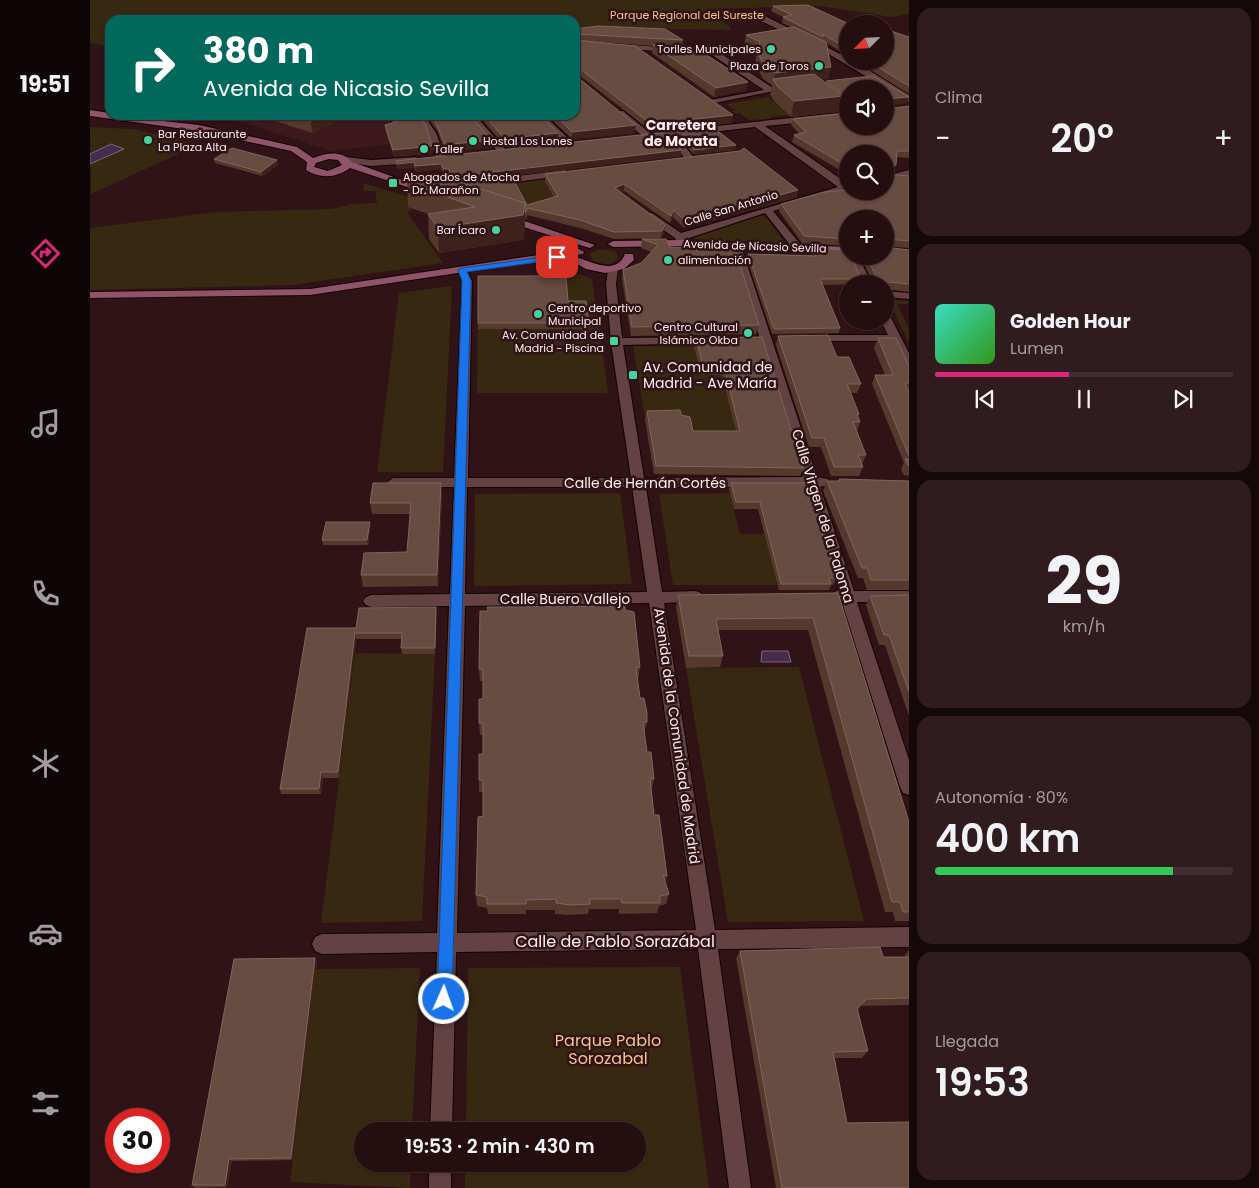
<!DOCTYPE html>
<html lang="es">
<meta charset="utf-8">
<style>
body{margin:0;font-family:Poppins,sans-serif;background:#301c1e;color:#f1f3f6;height:100vh;display:flex;flex-direction:column;font-size:19px;white-space:nowrap}
*{box-sizing:border-box;margin:0}
p{font-size:16px;color:#a39c9f}
.icon{flex:none;width:28px;height:28px;fill:none;stroke:currentColor;stroke-width:2;stroke-linecap:round;stroke-linejoin:round}
.map{position:relative;flex:1;overflow:hidden}
.details{display:flex;flex-direction:column;gap:8px;padding:8px;background:#140809;width:350px}
.details>*{flex:none}
.top-card{position:absolute;left:15px;top:15px;width:475px;height:105px;border-radius:15px;box-shadow:0 1px 4px #0004,0 0 0 1px #412e30;background:#00695c;color:#fff;overflow:hidden}
.needle{width:32px;rotate:246deg}
.controls{position:absolute;left:749px;top:15px;display:grid;gap:10px}
.controls a{display:grid;place-items:center;width:55px;height:55px;border-radius:50%;background:#240e10;box-shadow:0 1px 4px #0004,0 0 0 1px #412e30;font-size:25px}
.speed{position:absolute;left:15px;top:1108px;display:flex;gap:10px;font-size:25px;font-weight:700;text-align:center}
.speed>*{display:grid;place-content:center;width:65px;height:65px;border-radius:50%;background:#240e10;box-shadow:0 1px 4px #0004,0 0 0 1px #412e30;line-height:1}
.speed .limit{border:8px solid #d22;background:#fff;color:#111}
.pin{position:absolute;display:grid;place-items:center;width:42px;height:42px;color:#fff;margin:-21px;border-radius:10px;box-shadow:0 2px 8px #0006}
.me{position:absolute;width:55px;margin:-28px;rotate:2deg;stroke-linejoin:round;filter:drop-shadow(0 0 4px #0008)}
.turn{display:flex;align-items:center;gap:18px;height:105px;padding:0 15px;font-size:22px}
.turn .icon{width:65px;height:65px;stroke-width:2.5}
.turn b{display:block;font-size:35px;line-height:42px}
.big{font-size:38px;font-weight:600;line-height:1.1}
.details .card{flex:1;display:flex;flex-direction:column;justify-content:center;gap:8px;min-width:0;padding:0 18px;border-radius:15px;background:#301c1e}
.details .dial{align-items:center;gap:0}
.dial b{font-size:65px;line-height:1}
.song{display:flex;align-items:center;gap:15px}
.cover{width:60px;height:60px;border-radius:8px;background:linear-gradient(135deg,hsl(170 70% 55%),hsl(110 70% 35%))}
.played{height:5px;border-radius:2px;background:linear-gradient(90deg,#db2777 45%,#412e30 45%)}
.keys{display:flex;justify-content:space-around;direction:ltr}
.heat{display:flex;justify-content:space-between;align-items:center;font-size:28px;direction:ltr}
.charge{height:8px;border-radius:4px;background:linear-gradient(90deg,#34c759 80%,#412e30 0)}
.trip{position:absolute;left:264px;top:1122px;width:292px;height:50px;border-radius:25px;background:#240e10;box-shadow:0 1px 4px #0004,0 0 0 1px #412e30;font-weight:600;line-height:50px;text-align:center}
main{display:flex;flex:1;min-height:0}
.dock{display:flex;flex-direction:column;width:90px;justify-content:space-around;align-items:center;background:#0e0606;color:#a39c9f}
.dock .icon{width:35px;height:35px}
.dock .current{color:#db2777}
.dock b{font-size:22px;color:#f1f3f6}
.map>svg:first-child{display:block}
.built{fill:#3d191d}
.green{fill:#372812}
.water{fill:#442c4e;stroke:#7c667e}
.lines{fill:none;stroke-linecap:round;stroke-linejoin:round}
.street-casing{stroke:#160103;stroke-width:2}
.secondary-casing{stroke:#160103;stroke-width:2}
.street{fill:#644244;fill-rule:evenodd}
.secondary{fill:#8f546a;fill-rule:evenodd}
.wall{fill:#55392d}
.shaded-wall{fill:#3e211b}
.building{fill:#674c42;stroke:#7f655d}
.route{fill:#1a73e8;stroke:#114b97}
.poi-dot{fill:#45d49f;stroke:#301316;stroke-width:2}
.labels{text-anchor:middle;dominant-baseline:central;stroke-width:5;stroke-linejoin:round;paint-order:stroke}
.far-park-label{font-size:11px;fill:#f2c587;stroke:#301316}
.far-poi-label{font-size:11px;fill:#ffedee;stroke:#301316;text-anchor:start}
.far-street-label{font-size:11px;fill:#ffedee;stroke:#301316}
.far-quarter-label{font-size:14px;font-weight:bold;fill:#ffedee;stroke:#301316}
.poi-label{font-size:14px;fill:#ffedee;stroke:#301316;text-anchor:start}
.street-label{font-size:14px;fill:#ffedee;stroke:#301316}
.near-street-label{font-size:16px;fill:#ffedee;stroke:#301316}
.near-park-label{font-size:16px;fill:#f2c587;stroke:#301316}
</style>
<main>
<nav class="dock">
<b>19:51</b>
<svg class="icon current" aria-label="directions" viewBox="0 0 24 24"><path d="M12 3l9 9-9 9-9-9zM9 14v-3h6M13 9l2 2-2 2"/></svg>
<svg class="icon" aria-label="music" viewBox="0 0 24 24"><path d="M9 18V5l10-2v13"/><circle cx="6" cy="18" r="3"/><circle cx="16" cy="16" r="3"/></svg>
<svg class="icon" aria-label="phone" viewBox="0 0 24 24"><path d="M5 4h4l2 5-3 2q2 4 5 5l2-3 5 2v4C11 20 4 13 5 4z"/></svg>
<svg class="icon" aria-label="climate" viewBox="0 0 24 24"><path d="M12 3v18M4 7l16 10M4 17L20 7"/></svg>
<svg class="icon" aria-label="car" viewBox="0 0 24 24"><path d="M5 17H2v-5l4-1 3-4h7l3 4 3 1v5h-3M9 17h6M6 11h13"/><circle cx="7" cy="17" r="2"/><circle cx="17" cy="17" r="2"/></svg>
<svg class="icon" aria-label="filters" viewBox="0 0 24 24"><path d="M4 7h16M4 17h16"/><circle cx="9" cy="7" r="2"/><circle cx="15" cy="17" r="2"/></svg>
</nav>
<div class="map">
<svg width="819" height="1188" viewBox="0 0 819 1188">
<rect width="100%" height="100%" fill="#301316"/>
<polygon class="built" points="106,115 285,115 319,120 340,140 241,151 156,123"/>
<g class="green">
<polygon points="0,0 819,0 819,14 801,17 730,6 618,9 643,30 485,28 485,20 20,20 20,46 0,43"/>
<polygon points="678,97 700,115 680,117 681,119 659,120 650,113 646,114 642,111 645,110 637,104"/>
<polygon points="0,127 42,129 110,144 1,194"/>
<polygon points="454,179 468,205 434,207 421,183"/>
<polygon points="273,183 335,202 317,212 353,263 202,285 0,290 0,228 125,212 242,209 262,204 287,203 285,191 274,191"/>
<polygon points="671,215 675,216 695,243 603,240 604,237"/>
<path d="M511,249L525,251L529,258C523,266 512,265 503,261L500,253Z"/>
<polygon points="479,270 502,279 518,393 387,393 388,282"/>
<polygon points="362,286 353,472 287,472 309,293"/>
<polygon points="801,300 819,301 819,304 807,304 819,329 819,343 799,301"/>
<polygon points="543,346 604,346 633,375 658,474 564,474"/>
<polygon points="530,493 542,584 384,586 385,494"/>
<polygon points="640,493 650,534 675,534 688,585 583,585 569,494"/>
<polygon points="265,653 345,654 332,921 231,923"/>
<polygon points="709,667 774,921 638,922 596,668"/>
<polygon points="590,967 619,1188 375,1188 375,1164 548,1164 548,1131 376,1131 378,968"/>
<polygon points="330,968 322,1131 272,1131 272,1164 321,1164 320,1188 200,1182 226,969"/>
</g>
<g class="water">
<polygon points="21,144 34,149 0,164 0,154"/>
<polygon points="672,651 698,651 701,662 671,662"/>
</g>
<g class="lines">
<g class="street-casing">
<g id="street">
<polygon points="669,16 675,16 758,58 758,61 764,61 819,95 819,102 732,50 669,20"/>
<polygon points="528,44 627,51 683,88 689,90 620,104 620,100 674,90 622,55 525,48 525,44"/>
<polygon points="527,111 533,111 560,133 758,112 758,118 675,126 758,184 758,190 683,211 712,246 712,250 704,250 675,213 596,239 596,245 588,245 585,238 554,217 554,213 562,213 591,233 748,187 665,127 587,136 605,159 600,162 597,161 578,137 555,138 527,115"/>
<polygon points="326,115 334,115 346,133 356,158 354,160 346,158 338,133"/>
<polygon points="376,115 385,115 415,149 415,153 409,153"/>
<polygon points="445,115 454,115 482,142 482,146 476,146"/>
<polygon points="257,157 281,160 326,157 331,160 326,163 281,166 254,162 254,158"/>
<polygon points="475,170 480,173 478,175 403,185 398,182 403,179"/>
<polygon points="819,170 819,176 795,182 795,176"/>
<path d="M646,243L651,246L727,477L738,479L740,482L738,485L730,487L764,591H819V603L767,602L819,760V795L813,793L810,787L752,602L744,600L741,596L744,592L749,590L716,487H556L572,592L606,591L611,593L614,597L611,601L574,603L625,930L819,927V947L628,949L661,1188H639L608,949L366,952L362,1131H340L347,952L232,954L225,951L222,944L225,937L232,934L347,933L359,606L281,607L276,605L273,601L276,597L281,595L360,594L364,487L303,488L296,483L303,478H364L372,281L367,270L368,268H376L382,281L378,478H541L521,342L516,284L518,269L523,266L528,269L526,284L532,338L626,337L632,340L626,343L533,345L554,478L713,477L641,246ZM377,487H542L557,592L375,594ZM559,603L606,930L367,933L375,606Z"/>
<polygon points="758,256 768,256 782,284 771,284"/>
<polygon points="795,291 819,293 819,299 795,297"/>
<polygon points="795,315 801,318 819,353 819,368 813,364 801,341 719,341 713,338 719,335 798,335 791,321 795,321"/>
<rect x="339" y="1164" width="22" height="24"/>
</g>
</g>
<g class="secondary-casing">
<g id="secondary">
<path d="M0,110L20,113V115L109,125L207,147L223,158C237,153 251,150 262,162L340,190L332,192L260,168C247,178 230,179 216,170L217,162L201,151L109,131L0,116ZM239,159L248,160L252,165L238,171L224,167L226,163Z"/>
<polygon points="412,216 420,216 505,245 500,248 496,247 412,220"/>
<polygon points="592,240 758,247 758,253 592,246 523,247 518,244 523,241"/>
<path d="M489,249L494,252L493,254L481,256C499,259 525,278 535,254H543L544,260L534,269L515,273L496,269L487,264L468,258L220,295L0,298V292L220,289Z"/>
</g>
</g>
<use href="#street" class="street"/>
<use href="#secondary" class="secondary"/>
</g>
<g class="wall">
<polygon points="683,6 758,24 758,56 737,43 741,67 738,79 731,79 736,83 736,81 819,97 817,103 796,105 797,109 819,106 819,158 807,157 804,172 797,175 798,177 819,176 819,248 796,246 795,247 819,250 819,292 795,289 795,284 784,284 770,256 795,256 758,219 758,246 712,243 689,211 691,204 795,191 758,154 758,182 754,179 755,173 702,142 704,135 710,134 701,125 703,119 795,126 758,89 758,105 752,101 749,112 701,117 684,101 680,94 682,85 673,79 665,63 667,53 654,46 656,35 701,27 692,23 693,17 681,11"/>
<polygon points="485,29 593,40 592,47 656,90 624,97 562,53 563,46 507,42 642,123 561,131 485,72"/>
<polygon points="819,37 819,94 766,61 795,61"/>
<polygon points="170,115 245,115 246,121 222,133 170,116"/>
<polygon points="298,115 328,115 342,146 343,153 304,157 296,132 295,125 303,123"/>
<polygon points="336,115 380,115 401,147 355,152 348,132"/>
<polygon points="388,115 450,115 468,141 415,146"/>
<polygon points="457,115 485,115 545,133 482,139"/>
<polygon points="591,132 645,150 603,154 590,137"/>
<polygon points="591,150 591,156 368,182 437,205 464,198 455,181 455,174 707,197 594,228 583,217 580,223 534,191 531,192 575,225 574,233 571,238 524,239 490,228 437,215 436,219 435,219 435,228 433,240 349,253 339,239 338,214 318,207 317,182 361,179 359,175 354,175 351,169 326,172 324,168 307,169 306,161"/>
<polygon points="124,159 187,160 188,165 172,176 125,163"/>
<polygon points="552,239 580,247 669,325 666,334 541,336 532,279 533,270 551,263 561,252 551,248"/>
<polygon points="721,248 771,279 769,284 733,285 750,328 749,333 682,334 657,259 658,254 721,255 720,253"/>
<polygon points="388,276 478,301 499,323 498,329 388,329"/>
<polygon points="688,336 747,357 771,384 767,393 761,393 769,414 768,417 770,422 767,431 776,455 772,464 773,467 769,476 741,476 731,447 719,447 686,345"/>
<polygon points="672,337 713,468 710,476 564,474 555,419 557,411 603,431 646,431 632,375 611,375 604,346 606,338"/>
<polygon points="788,338 819,366 819,476 814,475 811,469 814,463 782,384 785,375 795,375 784,348"/>
<polygon points="749,479 819,481 819,590 777,590 773,578 768,578 733,491 737,481 748,481"/>
<polygon points="641,483 717,483 746,578 743,585 741,585 739,590 689,590 668,509 644,509 639,489"/>
<polygon points="352,494 348,586 273,587 271,575 317,552 320,514 282,514 280,503"/>
<polygon points="280,527 278,545 233,545 232,540"/>
<polygon points="748,593 819,822 819,921 805,921 803,912 795,912 718,630 628,630 633,656 630,667 596,668 586,607 588,595"/>
<polygon points="819,595 819,716 795,645 789,645 776,605 780,596"/>
<polygon points="346,607 345,654 312,654 311,648 312,639 266,639 249,778 233,778 231,794 191,794 190,789 266,628"/>
<polygon points="535,610 550,667 548,680 550,698 557,722 554,734 557,752 564,779 561,791 564,815 577,876 575,882 579,894 576,904 569,906 567,913 529,914 529,909 499,909 498,914 478,915 465,914 465,910 436,910 436,914 398,914 397,908 387,906 386,895 393,816 393,792 389,792 389,780 393,754 393,735 390,735 389,723 393,699 393,681 390,681 389,669"/>
<polygon points="819,950 819,1005 771,1006 768,1010 778,1051 772,1058 745,1058 757,1123 819,1188 686,1188 646,958 650,951 793,957 816,957 815,955"/>
<polygon points="225,958 227,961 202,1160 142,1161 137,1187 105,1188 102,1185"/>
</g>
<g class="shaded-wall">
<polygon points="741,67 738,79 686,85 684,79 685,73"/>
<polygon points="658,82 656,90 624,97 626,88"/>
<polygon points="753,96 749,112 701,117 704,101"/>
<polygon points="819,97 817,103 795,106 795,99"/>
<polygon points="233,115 245,115 246,121 222,133 221,121"/>
<polygon points="643,115 642,123 561,131 561,124"/>
<polygon points="546,125 545,133 482,139 482,132"/>
<polygon points="468,133 468,141 415,146 415,139"/>
<polygon points="401,140 401,147 355,152 355,145"/>
<polygon points="646,145 645,150 603,154 604,150"/>
<polygon points="342,146 343,153 304,157 303,150"/>
<polygon points="591,150 591,156 361,183 361,177"/>
<polygon points="187,160 188,165 172,176 171,172"/>
<polygon points="324,162 324,168 307,169 307,164"/>
<polygon points="351,164 351,169 326,172 325,166"/>
<polygon points="806,165 804,172 795,175 795,169"/>
<rect x="354" y="169" width="5" height="6"/>
<polygon points="534,184 534,191 524,195 525,188"/>
<polygon points="708,190 707,197 594,228 595,221"/>
<polygon points="435,203 435,228 433,240 349,253 348,228"/>
<polygon points="584,210 583,217 580,223 581,216"/>
<polygon points="575,225 574,233 571,238 572,231"/>
<polygon points="351,483 352,494 348,586 347,575"/>
<polygon points="280,522 280,527 278,545 277,540"/>
<polygon points="346,607 347,614 345,654 345,648"/>
<polygon points="265,633 266,639 249,778 248,772"/>
<polygon points="231,772 233,778 231,794 229,789"/>
<polygon points="225,958 227,961 202,1160 201,1158"/>
<polygon points="139,1159 142,1161 137,1187 135,1185"/>
</g>
<g class="building">
<polygon points="718,5 759,24 758,24 758,49 733,34 733,37 693,17 702,15 683,6"/>
<polygon points="508,26 575,29 593,40 485,34 485,36 485,29"/>
<polygon points="704,27 736,42 741,67 685,73 675,68 667,51 670,42 656,35"/>
<polygon points="795,29 819,37 819,86 778,61 795,61"/>
<polygon points="485,40 545,46 643,115 561,124 485,65 485,67"/>
<polygon points="563,45 606,48 658,82 626,88"/>
<polygon points="724,74 753,96 704,101 687,86 683,79"/>
<polygon points="485,75 546,125 482,132 465,115 485,115"/>
<polygon points="783,76 819,97 795,99 797,109 819,106 819,151 807,151 806,165 795,169 798,177 806,175 819,176 819,241 797,239 795,247 819,250 819,284 786,281 786,276 776,256 795,256 795,219 758,219 758,239 714,236 691,204 735,192 758,190 758,191 795,191 795,154 758,154 758,167 704,135 716,132 703,119 758,113 758,126 795,126 795,89 758,89 758,98 736,81"/>
<polygon points="201,115 233,115 221,121"/>
<polygon points="302,115 328,115 336,126 342,146 303,150 295,125 306,122"/>
<polygon points="341,115 380,115 401,140 355,145 347,125"/>
<polygon points="394,115 450,115 468,133 415,139"/>
<polygon points="625,129 646,145 604,150 591,132"/>
<polygon points="578,132 591,150 361,177 359,169 354,169 351,164 325,166 324,162 307,164 306,161"/>
<polygon points="142,148 187,160 171,172 124,159"/>
<polygon points="654,148 708,190 595,221 584,210 581,216 534,184 525,188 575,225 572,231 524,232 490,220 437,208 436,212 435,212 435,203 372,183 422,177 437,205 468,196 455,174 650,151"/>
<polygon points="356,178 435,203 433,215 348,228 338,214 385,207 317,182"/>
<polygon points="552,239 576,239 580,247 645,249 669,325 542,327 533,270 551,263 568,245"/>
<polygon points="721,248 758,250 758,256 761,256 771,279 730,279 750,328 684,329 658,254 726,256"/>
<polygon points="388,276 476,276 478,301 496,301 499,323 388,323"/>
<polygon points="738,335 747,357 759,357 771,384 757,384 769,414 767,414 770,422 763,422 776,455 768,455 773,467 744,467 734,438 722,438 688,336"/>
<polygon points="672,337 713,468 566,466 557,411 590,410 591,415 600,417 603,431 650,431 634,367 613,367 606,338"/>
<polygon points="788,338 806,338 819,366 819,383 815,383 819,392 819,456 785,375 803,375"/>
<polygon points="815,459 819,459 819,466 818,465"/>
<polygon points="749,479 819,481 819,580 781,580 777,568 772,568 737,481 750,481"/>
<polygon points="283,483 351,483 347,575 271,575 274,553 317,552 321,503 280,503"/>
<polygon points="641,483 717,483 746,578 739,578 741,584 691,584 670,502 646,502"/>
<polygon points="236,522 280,522 277,540 232,540"/>
<polygon points="748,593 819,822 819,912 813,912 810,902 802,902 723,618 626,619 633,656 599,656 588,595"/>
<polygon points="819,595 819,692 799,635 794,635 780,596"/>
<polygon points="535,606 535,610 544,612 550,667 546,668 550,698 554,698 557,713 557,722 553,722 557,752 561,752 564,779 560,779 564,815 569,815 577,876 573,875 579,894 570,896 570,903 532,903 531,899 500,899 500,904 480,905 466,903 466,899 436,900 436,904 397,904 397,897 386,895 388,817 393,816 393,780 389,780 389,754 393,754 393,723 389,723 389,699 393,699 393,669 389,669 390,611 398,611 397,607"/>
<polygon points="346,607 345,648 311,648 312,633 265,633 248,772 231,772 229,789 190,789 217,628 266,628 269,608"/>
<polygon points="790,947 793,957 819,957 819,998 777,999 767,1008 778,1051 743,1052 757,1123 819,1122 819,1188 692,1188 650,951"/>
<polygon points="225,958 201,1158 139,1159 135,1185 102,1185 144,959"/>
</g>
<polygon class="route" points="467,255 470,255 470,259 377,272 381,281 362,999 360,1004 354,1007 349,1004 347,999 372,281 368,270 372,268"/>
<g class="poi-dot">
<circle cx="681" cy="49" r="5"/>
<circle cx="729" cy="66" r="5"/>
<circle cx="58" cy="140" r="5"/>
<circle cx="383" cy="141" r="5"/>
<circle cx="334" cy="149" r="5"/>
<rect x="298" y="178" width="10" height="10" rx="2.5"/>
<circle cx="406" cy="230" r="5"/>
<circle cx="578" cy="260" r="5"/>
<circle cx="448" cy="314" r="5"/>
<circle cx="658" cy="333" r="5"/>
<rect x="519" y="336" width="10" height="10" rx="2.5"/>
<rect x="538" y="370" width="10" height="10" rx="2.5"/>
</g>
<g class="labels">
<g class="far-park-label">
<text x="597" y="15">Parque Regional del Sureste</text>
</g>
<g class="far-poi-label">
<text x="671" y="49" text-anchor="end">Toriles Municipales</text>
<text x="719" y="66" text-anchor="end">Plaza de Toros</text>
<text x="68" y="134">Bar Restaurante<tspan x="68" dy="13">La Plaza Alta</tspan></text>
<text x="393" y="141">Hostal Los Lones</text>
<text x="344" y="149">Taller</text>
<text x="313" y="177">Abogados de Atocha<tspan x="313" dy="13">- Dr. Marañon</tspan></text>
<text x="396" y="230" text-anchor="end">Bar Ícaro</text>
<text x="588" y="260">alimentación</text>
<text x="458" y="308">Centro deportivo<tspan x="458" dy="13">Municipal</tspan></text>
<text x="648" y="327" text-anchor="end">Centro Cultural<tspan x="648" dy="13">Islámico Okba</tspan></text>
<text x="514" y="335" text-anchor="end">Av. Comunidad de<tspan x="514" dy="13">Madrid - Piscina</tspan></text>
</g>
<g class="far-street-label">
<text transform="translate(641 208) rotate(-17)">Calle San Antonio</text>
<text transform="translate(665 246) rotate(2)">Avenida de Nicasio Sevilla</text>
</g>
<g class="far-quarter-label">
<text x="591" y="125">Carretera<tspan x="591" dy="16">de Morata</tspan></text>
</g>
<g class="poi-label">
<text x="553" y="367">Av. Comunidad de<tspan x="553" dy="16">Madrid - Ave María</tspan></text>
</g>
<g class="street-label">
<text x="555" y="483">Calle de Hernán Cortés</text>
<text transform="translate(733 516) rotate(73)">Calle Virgen de la Paloma</text>
<text x="475" y="599">Calle Buero Vallejo</text>
<text transform="translate(587 736) rotate(82)">Avenida de la Comunidad de Madrid</text>
</g>
<g class="near-street-label">
<text x="525" y="941">Calle de Pablo Sorazábal</text>
</g>
<g class="near-park-label">
<text x="518" y="1040">Parque Pablo<tspan x="518" dy="18">Sorozabal</tspan></text>
</g>
</g>
</svg>
<div class="controls">
<a><svg class="needle" viewBox="-14 -14 28 28"><path d="M0-13l5 13h-10z" fill="#e53935"/><path d="M0 13l5-13h-10z" fill="#a39c9f"/></svg></a>
<a><svg class="icon" aria-label="sound" viewBox="0 0 24 24"><path d="M4 9h4l5-4v14l-5-4H4zM17 9q2 3 0 6"/></svg></a>
<a><svg class="icon" aria-label="search" viewBox="0 0 24 24"><circle cx="10" cy="10" r="6"/><path d="M15 15l6 6"/></svg></a>
<a>+</a>
<a>−</a>
</div>
<div class="speed"><div class="limit">30</div></div>
<div class="pin" style="left:467px;top:257px;background:#d93025"><svg class="icon" aria-label="arrive" viewBox="0 0 24 24"><path d="M6 21V4h12l-3 4 3 4H6"/></svg></div>
<svg class="me" style="left:354px;top:999px" viewBox="-20 -20 40 40"><circle r="17" fill="#1a73e8" stroke="#fff" stroke-width="3"/><path d="M0-11L8 9 0 5-8 9z" fill="#fff"/></svg>
<div class="trip">19:53 · 2 min · 430 m</div>
<div class="top-card">
<div class="turn"><svg class="icon" aria-label="right" viewBox="0 0 24 24"><path d="M7 20v-9h11M14 6l5 5-5 5"/></svg><div><b>380 m</b>Avenida de Nicasio Sevilla</div></div>
</div>
</div>
<section class="details">
<div class="card"><p>Clima</p>
<div class="heat"><a>−</a><b class="big">20°</b><a>+</a></div>
</div>
<div class="card">
<div class="song"><i class="cover"></i><div><b>Golden Hour</b><p>Lumen</p></div></div>
<div class="played"></div>
<div class="keys"><svg class="icon" aria-label="previous" viewBox="0 0 24 24"><path d="M18 5L8 12l10 7zM5 5v14"/></svg><svg class="icon" aria-label="pause" viewBox="0 0 24 24"><path d="M8 5v14M16 5v14"/></svg><svg class="icon" aria-label="next" viewBox="0 0 24 24"><path d="M6 5l10 7-10 7zM19 5v14"/></svg></div>
</div>
<div class="card dial"><b>29</b><p>km/h</p></div>
<div class="card"><p>Autonomía · 80%</p><b class="big">400 km</b><div class="charge"></div></div>
<div class="card"><p>Llegada</p><b class="big">19:53</b></div>
</section>
</main>
